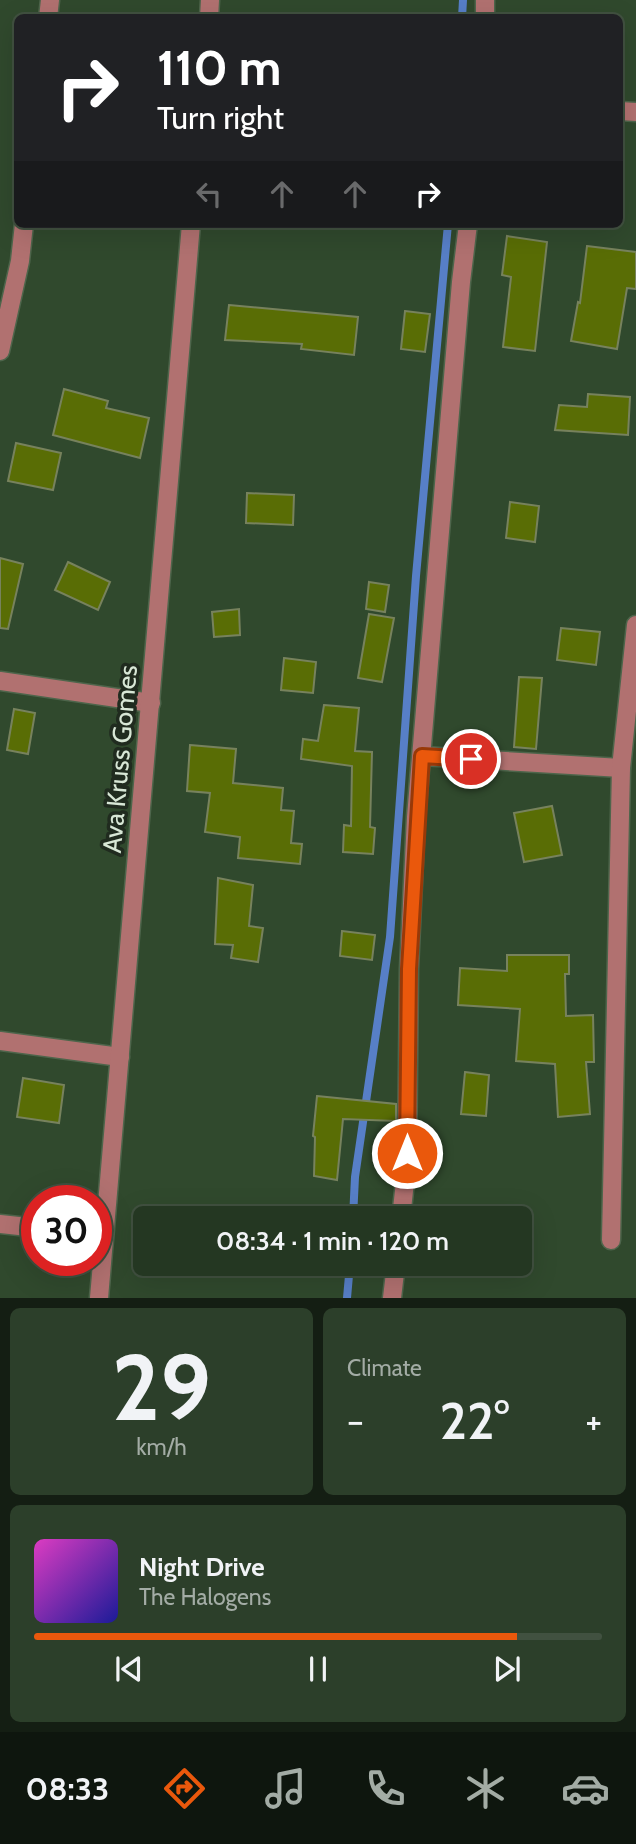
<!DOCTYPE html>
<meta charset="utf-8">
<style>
body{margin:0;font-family:Cabin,sans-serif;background:#2c3f2a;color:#f1f3f6;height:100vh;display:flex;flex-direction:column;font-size:26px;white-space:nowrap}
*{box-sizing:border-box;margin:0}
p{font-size:23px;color:#a3aca5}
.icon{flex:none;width:38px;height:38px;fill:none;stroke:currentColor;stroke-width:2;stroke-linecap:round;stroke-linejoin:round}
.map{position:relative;height:1298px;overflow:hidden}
.drawer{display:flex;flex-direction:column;gap:10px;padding:10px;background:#141e13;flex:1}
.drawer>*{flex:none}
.guide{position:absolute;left:14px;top:14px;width:609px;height:214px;border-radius:10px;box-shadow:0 7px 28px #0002,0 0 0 2px #415140;background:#202124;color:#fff;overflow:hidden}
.speed{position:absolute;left:21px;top:1185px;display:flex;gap:14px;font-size:35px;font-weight:700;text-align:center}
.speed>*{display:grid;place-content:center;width:91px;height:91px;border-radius:50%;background:#243722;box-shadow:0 7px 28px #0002,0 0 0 2px #415140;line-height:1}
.speed .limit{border:10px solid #d22;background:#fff;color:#111}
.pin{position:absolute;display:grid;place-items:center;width:60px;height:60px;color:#fff;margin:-30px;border:4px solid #fff;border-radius:50%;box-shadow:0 2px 7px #0007}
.me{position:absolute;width:77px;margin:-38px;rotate:0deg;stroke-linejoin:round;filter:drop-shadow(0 0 5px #0008)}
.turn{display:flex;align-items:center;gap:24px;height:147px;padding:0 28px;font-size:32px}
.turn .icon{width:91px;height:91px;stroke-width:2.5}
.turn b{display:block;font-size:49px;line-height:60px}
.lanes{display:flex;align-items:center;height:66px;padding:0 28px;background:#0003;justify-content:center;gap:35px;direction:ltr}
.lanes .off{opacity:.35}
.big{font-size:52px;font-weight:600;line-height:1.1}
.drawer .card{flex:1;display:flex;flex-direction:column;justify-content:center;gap:10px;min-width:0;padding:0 24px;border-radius:10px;background:#2c3f2a}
.drawer .dial{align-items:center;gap:0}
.dial b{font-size:91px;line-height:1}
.song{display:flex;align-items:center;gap:21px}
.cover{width:84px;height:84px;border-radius:10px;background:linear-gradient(135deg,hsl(310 70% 55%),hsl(240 70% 35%))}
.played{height:7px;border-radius:4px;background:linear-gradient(90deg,#ea580c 85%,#415140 85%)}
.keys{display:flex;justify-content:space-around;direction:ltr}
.heat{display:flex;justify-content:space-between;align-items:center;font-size:38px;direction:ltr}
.drawer .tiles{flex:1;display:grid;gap:10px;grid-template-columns:1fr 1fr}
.card:last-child{grid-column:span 2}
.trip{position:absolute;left:133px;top:1206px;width:399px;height:70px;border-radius:10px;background:#243722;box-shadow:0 7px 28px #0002,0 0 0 2px #415140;font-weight:600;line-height:70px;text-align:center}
.tab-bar{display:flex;height:112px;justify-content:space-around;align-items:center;background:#0e160e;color:#a3aca5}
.tab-bar .icon{width:49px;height:49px}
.tab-bar .current{color:#ea580c}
.tab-bar b{font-size:32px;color:#f1f3f6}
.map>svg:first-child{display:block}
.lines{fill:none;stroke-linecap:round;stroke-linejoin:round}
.stream{stroke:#577fc7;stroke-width:8}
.building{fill:#596d05;stroke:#77825d;stroke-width:2}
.minor-casing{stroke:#4e654b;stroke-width:21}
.minor{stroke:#b17170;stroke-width:18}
.route-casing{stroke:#983908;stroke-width:18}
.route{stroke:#ea580c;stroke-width:12}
.labels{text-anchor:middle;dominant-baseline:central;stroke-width:7;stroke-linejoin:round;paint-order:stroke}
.street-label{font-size:26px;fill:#d8e7d6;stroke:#202b1f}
</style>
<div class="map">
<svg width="636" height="1298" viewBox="0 0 636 1298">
<rect width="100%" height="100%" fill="#30492d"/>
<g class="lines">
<g class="stream">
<polyline points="462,18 463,0"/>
<polyline points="353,1218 355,1177 390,937 416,576 448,224"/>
<polyline points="347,1298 350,1264"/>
</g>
</g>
<g class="building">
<polygon points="507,236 547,242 535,351 503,347 511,277 502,275"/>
<polygon points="587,246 636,252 636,289 627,288 617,349 571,341 578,302 580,303"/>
<polygon points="229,305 358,317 354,355 301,349 302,344 225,340"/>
<polygon points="405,311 430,314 425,352 401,349"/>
<polygon points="64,389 108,401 106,408 149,418 140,458 53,435"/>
<polygon points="588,394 630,397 628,435 555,430 559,405 587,407"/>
<polygon points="16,443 61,453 53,490 8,481"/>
<polygon points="247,493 294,495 293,525 246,523"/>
<polygon points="510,502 539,506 535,542 506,538"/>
<polygon points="0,558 23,564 8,629 0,628"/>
<polygon points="68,562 110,582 98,610 55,590"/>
<polygon points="369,582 389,585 385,612 366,609"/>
<polygon points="239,609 240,635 214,637 212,612"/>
<polygon points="369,614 394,618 382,682 358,678"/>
<polygon points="561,628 600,632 596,665 557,660"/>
<polygon points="284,658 316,662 313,693 281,690"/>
<polygon points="519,677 542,678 536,749 514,747"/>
<polygon points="324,705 359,708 355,751 372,752 370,827 375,828 373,854 343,852 344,825 351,826 352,766 301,759 303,739 318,741"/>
<polygon points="14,709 35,713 28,754 7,750"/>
<polygon points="190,745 236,749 233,783 283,788 281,810 294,811 291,843 302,844 300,864 238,858 240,837 205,832 210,793 187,791"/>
<polygon points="552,806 562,855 524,862 514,813"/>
<polygon points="218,878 253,885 249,926 263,928 258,962 231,958 233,945 215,944"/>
<polygon points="342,931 375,935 372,960 340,956"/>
<polygon points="507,955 569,955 569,974 565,974 566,1016 593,1015 594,1062 586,1062 590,1114 558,1117 555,1064 516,1061 520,1009 458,1005 460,968 507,971"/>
<polygon points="465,1072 489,1075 486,1116 461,1114"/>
<polygon points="23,1078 64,1085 59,1123 17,1117"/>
<polygon points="317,1096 396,1104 396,1121 343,1119 337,1180 314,1176 315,1137 313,1136"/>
</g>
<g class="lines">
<g class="minor-casing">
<g id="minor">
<polyline points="48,18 50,0"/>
<polyline points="209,18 210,0"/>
<polyline points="485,18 485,0"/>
<polyline points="620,111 636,112"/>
<polyline points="0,351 20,261 24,224"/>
<polyline points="0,681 151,703"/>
<polyline points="422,756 621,768"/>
<polyline points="0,1041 120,1057"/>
<polyline points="401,1218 407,1164 409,969 416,817 461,282 468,224"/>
<polyline points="0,1224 37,1228"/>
<polyline points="611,1240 621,768 636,625"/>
<polyline points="99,1298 191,224"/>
<polyline points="392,1298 396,1264"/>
</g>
</g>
<use href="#minor" class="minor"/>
</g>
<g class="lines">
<g class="route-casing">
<polyline id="route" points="407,1153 409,969 422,756 471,759"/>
</g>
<use href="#route" class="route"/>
</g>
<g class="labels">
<g class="street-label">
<text transform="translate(120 759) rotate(-85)">Ava Kruss Gomes</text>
</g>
</g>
</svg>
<div class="speed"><div class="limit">30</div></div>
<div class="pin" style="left:471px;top:759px;background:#d93025"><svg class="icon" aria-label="arrive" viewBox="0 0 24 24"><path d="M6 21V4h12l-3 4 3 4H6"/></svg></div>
<svg class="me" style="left:407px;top:1153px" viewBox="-20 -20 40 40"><circle r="17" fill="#ea580c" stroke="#fff" stroke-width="3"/><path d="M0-11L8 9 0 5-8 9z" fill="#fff"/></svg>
<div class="trip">08:34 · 1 min · 120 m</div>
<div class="guide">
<div class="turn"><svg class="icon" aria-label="right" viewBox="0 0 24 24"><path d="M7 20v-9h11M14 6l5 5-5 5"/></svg><div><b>110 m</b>Turn right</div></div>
<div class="lanes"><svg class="icon off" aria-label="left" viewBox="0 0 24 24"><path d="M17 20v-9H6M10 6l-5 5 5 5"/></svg><svg class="icon off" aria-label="ahead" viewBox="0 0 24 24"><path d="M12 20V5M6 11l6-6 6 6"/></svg><svg class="icon off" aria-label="ahead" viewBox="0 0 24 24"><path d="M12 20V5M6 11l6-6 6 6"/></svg><svg class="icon" aria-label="right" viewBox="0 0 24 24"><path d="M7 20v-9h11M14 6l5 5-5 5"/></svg></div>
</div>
</div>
<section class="drawer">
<div class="tiles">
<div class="card dial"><b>29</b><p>km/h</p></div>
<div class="card"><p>Climate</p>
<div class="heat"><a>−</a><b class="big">22°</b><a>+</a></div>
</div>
<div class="card">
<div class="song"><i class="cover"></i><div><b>Night Drive</b><p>The Halogens</p></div></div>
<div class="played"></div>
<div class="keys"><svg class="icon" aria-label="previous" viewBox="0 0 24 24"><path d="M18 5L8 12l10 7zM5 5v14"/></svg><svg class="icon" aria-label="pause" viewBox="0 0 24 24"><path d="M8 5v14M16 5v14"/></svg><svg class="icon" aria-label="next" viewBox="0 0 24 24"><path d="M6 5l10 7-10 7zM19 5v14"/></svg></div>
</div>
</div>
</section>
<nav class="tab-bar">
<b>08:33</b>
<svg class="icon current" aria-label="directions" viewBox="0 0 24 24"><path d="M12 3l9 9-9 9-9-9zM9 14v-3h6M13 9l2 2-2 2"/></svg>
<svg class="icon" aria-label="music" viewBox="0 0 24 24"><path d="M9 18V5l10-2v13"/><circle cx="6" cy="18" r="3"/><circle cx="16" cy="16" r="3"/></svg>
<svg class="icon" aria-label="phone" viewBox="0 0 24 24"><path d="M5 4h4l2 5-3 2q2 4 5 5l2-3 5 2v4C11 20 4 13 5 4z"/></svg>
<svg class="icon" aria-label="climate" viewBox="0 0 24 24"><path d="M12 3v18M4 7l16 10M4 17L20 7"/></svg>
<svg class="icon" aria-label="car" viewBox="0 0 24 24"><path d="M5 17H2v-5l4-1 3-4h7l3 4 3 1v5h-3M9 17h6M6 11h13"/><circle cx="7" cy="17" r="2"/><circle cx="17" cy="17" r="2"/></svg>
</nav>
